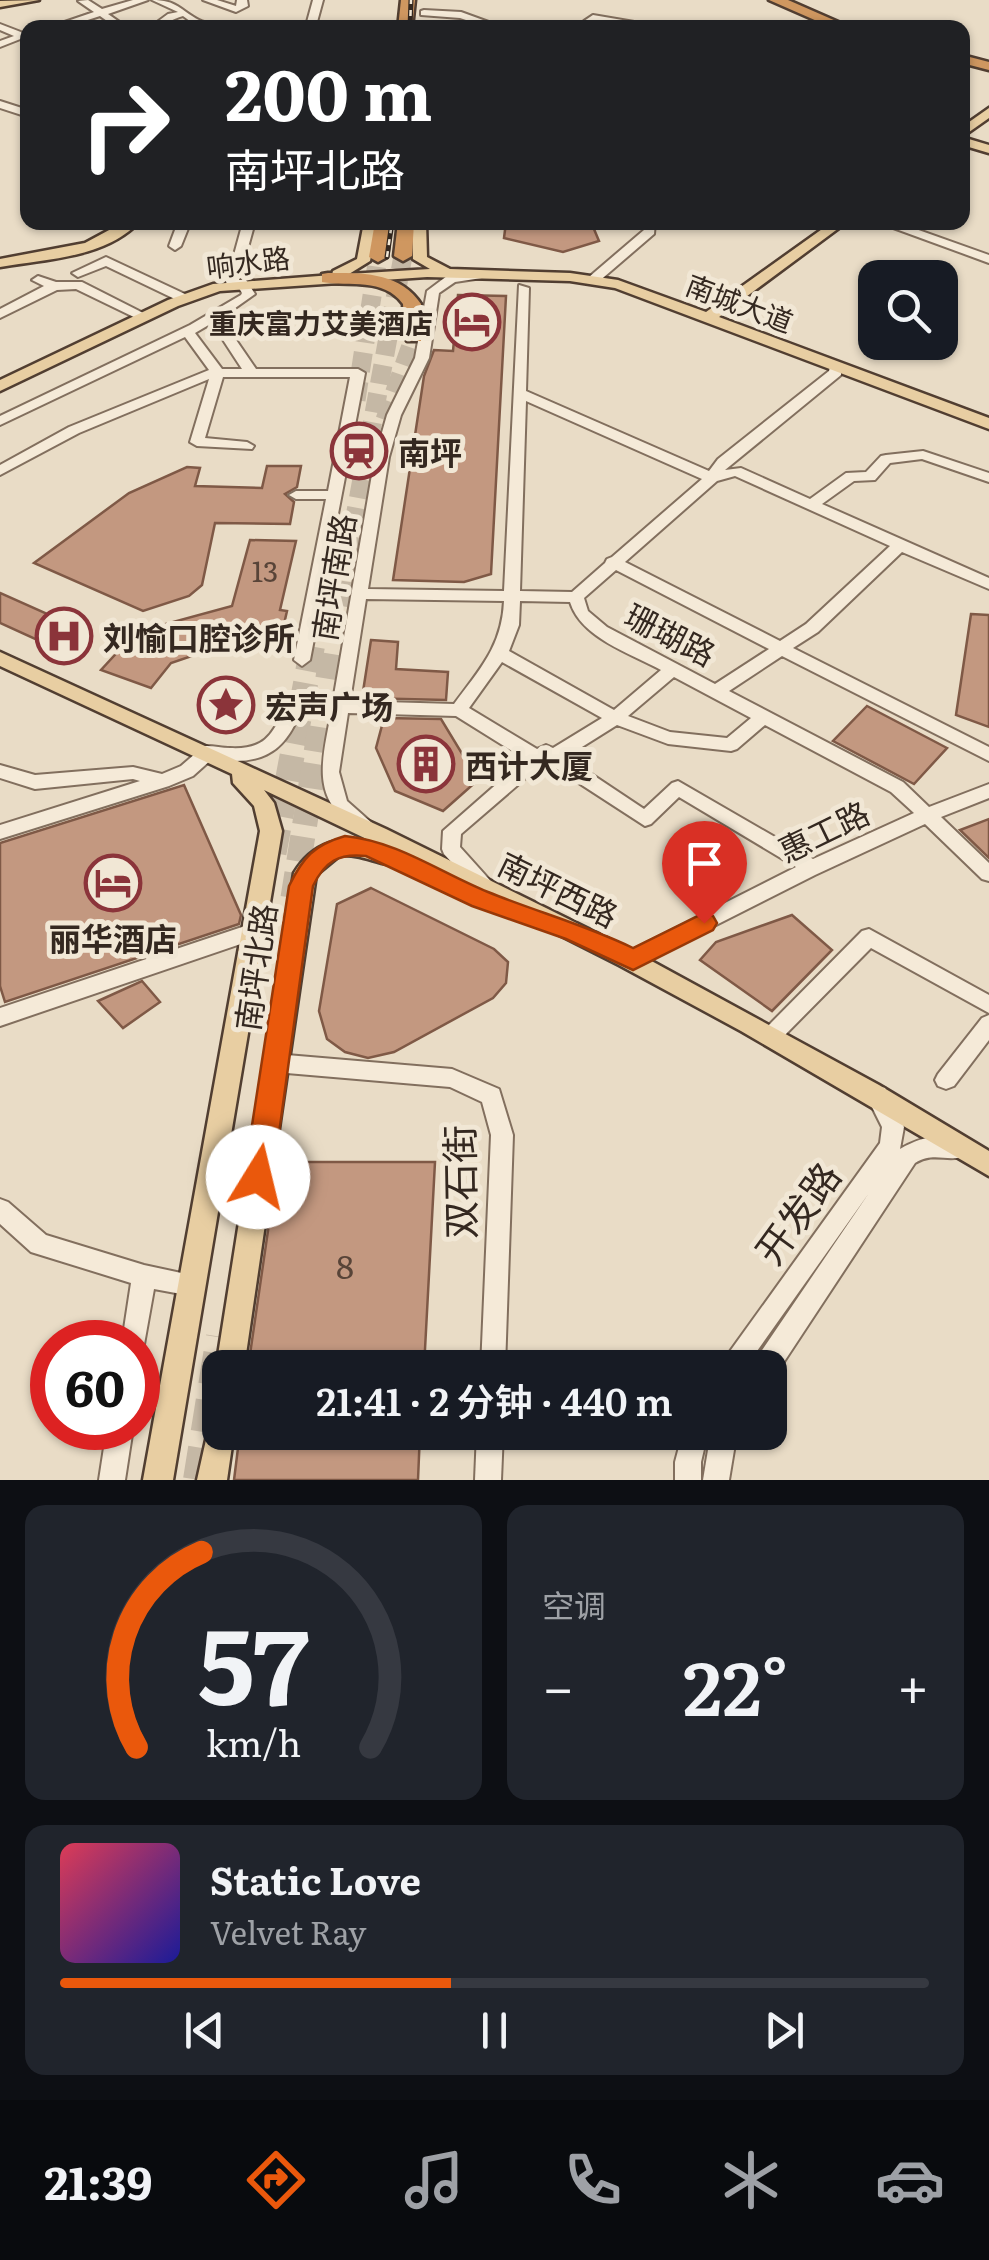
<!DOCTYPE html>
<html lang="zh">
<meta charset="utf-8">
<style>
body{margin:0;font-family:Literata,"Noto Sans SC",serif;background:#20242c;color:#f1f3f6;height:100vh;display:flex;flex-direction:column;font-size:38px;white-space:nowrap}
*{box-sizing:border-box;margin:0}
p{font-size:32px;color:#9ea1a6}
.icon{flex:none;width:55px;height:55px;fill:none;stroke:currentColor;stroke-width:2;stroke-linecap:round;stroke-linejoin:round}
.map{position:relative;height:1480px;overflow:hidden}
.panel{display:flex;flex-direction:column;gap:25px;padding:25px;background:#0d0f14;flex:1}
.panel>*{flex:none}
.top-card{position:absolute;left:20px;top:20px;width:950px;height:210px;border-radius:20px;box-shadow:0 2px 8px #0004;background:#202124;color:#fff;overflow:hidden}
.controls{position:absolute;left:858px;top:260px;display:grid;gap:20px}
.controls a{display:grid;place-items:center;width:100px;height:100px;border-radius:20px;background:#171b24;box-shadow:0 2px 8px #0004;font-size:50px}
.speed{position:absolute;left:30px;top:1320px;display:flex;gap:20px;font-size:50px;font-weight:700;text-align:center}
.speed>*{display:grid;place-content:center;width:130px;height:130px;border-radius:50%;background:#171b24;box-shadow:0 2px 8px #0004;line-height:1}
.speed .limit{border:15px solid #d22;background:#fff;color:#111}
.pin{position:absolute;display:grid;place-items:center;width:85px;height:85px;color:#fff;margin:-102px -42px;border-radius:50% 50% 50% 0;rotate:-45deg;box-shadow:0 0 10px #0007}
.pin .icon{rotate:45deg}
.me{position:absolute;width:110px;margin:-55px;rotate:9deg;stroke-linejoin:round;filter:drop-shadow(0 0 8px #0008)}
.turn{display:flex;align-items:center;gap:35px;height:210px;padding:0 40px;font-size:45px}
.turn .icon{width:130px;height:130px;stroke-width:2.5}
.turn b{display:block;font-size:70px;line-height:85px}
.big{font-size:75px;font-weight:600;line-height:1.1}
.panel .widget{flex:1;display:flex;flex-direction:column;justify-content:center;gap:15px;min-width:0;padding:0 35px;border-radius:20px;background:#20242c}
.panel .dial{align-items:center;gap:0}
.dial svg{height:260px;overflow:visible;fill:none;stroke:#363941;stroke-width:7;stroke-linecap:round;text-anchor:middle}
.dial text{fill:#f1f3f6;stroke:none}
.song{display:flex;align-items:center;gap:30px}
.cover{width:120px;height:120px;border-radius:15px;background:linear-gradient(135deg,hsl(350 70% 55%),hsl(240 70% 35%))}
.played{height:10px;border-radius:5px;background:linear-gradient(90deg,#ea580c 45%,#363941 45%)}
.keys{display:flex;justify-content:space-around;direction:ltr}
.heat{display:flex;justify-content:space-between;align-items:center;font-size:55px;direction:ltr}
.panel .tiles{flex:1;display:grid;gap:25px;grid-template-columns:1fr 1fr}
.widget:last-child{grid-column:span 2}
.trip{position:absolute;left:202px;top:1350px;width:585px;height:100px;border-radius:20px;background:#171b24;box-shadow:0 2px 8px #0004;font-weight:600;line-height:100px;text-align:center}
.menu{display:flex;height:160px;justify-content:space-around;align-items:center;background:#090b0e;color:#9ea1a6}
.menu .icon{width:70px;height:70px}
.menu .selected{color:#ea580c}
.menu b{font-size:45px;color:#f1f3f6}
.map>svg:first-child{display:block}
.building{fill:#c39880;stroke:#7f5946;stroke-width:2.5}
.lines{fill:none;stroke-linecap:round;stroke-linejoin:round}
.highway-tunnel-far2{stroke:#c5b8a5;stroke-width:19;stroke-dasharray:19 10;stroke-linecap:butt}
.highway-tunnel-far1{stroke:#c5b8a5;stroke-width:25;stroke-dasharray:25 12;stroke-linecap:butt}
.highway-tunnel{stroke:#c5b8a5;stroke-width:32;stroke-dasharray:32 16;stroke-linecap:butt}
.minor-casing{stroke:#826f5e;stroke-width:4}
.major-casing{stroke:#513e31;stroke-width:5}
.highway-casing{stroke:#513e31;stroke-width:5}
.minor{fill:#f5ead8;fill-rule:evenodd}
.major{fill:#e8cea2;fill-rule:evenodd}
.highway{fill:#cf9760;fill-rule:evenodd}
.rail-casing{stroke:#342820;stroke-width:5}
.rail{stroke:#f1e7d5;stroke-width:2.5;stroke-dasharray:6;stroke-linecap:butt}
.route{fill:#ea580c;stroke:#983908;stroke-width:2.5}
.labels{text-anchor:middle;dominant-baseline:central;stroke-width:10;stroke-linejoin:round;paint-order:stroke}
.far-street-label{font-size:28px;fill:#342820;stroke:#f1e7d5}
.far-poi-label{font-size:28px;font-weight:bold;fill:#342820;stroke:#f1e7d5;text-anchor:end}
.number-label{font-size:28px;fill:#584438}
.poi-label{font-size:32px;font-weight:bold;fill:#342820;stroke:#f1e7d5;text-anchor:start}
.street-label{font-size:32px;fill:#342820;stroke:#f1e7d5}
.near-number-label{font-size:32px;fill:#584438}
.near-street-label{font-size:38px;fill:#342820;stroke:#f1e7d5}
</style>
<div class="map">
<svg width="989" height="1480" viewBox="0 0 989 1480">
<rect width="100%" height="100%" fill="#e9dcc6"/>
<g class="building">
<polygon points="506,222 591,222 599,241 563,252 504,238"/>
<polygon points="458,295 506,296 491,574 464,582 393,580 424,376 434,350 453,351"/>
<polygon points="267,466 301,466 297,487 285,494 294,502 290,524 215,523 202,585 189,596 143,611 34,563 129,493 187,467 200,468 195,486 262,488"/>
<polygon points="250,540 296,541 280,610 287,611 278,650 221,646 171,663 151,688 101,670 136,632 232,606"/>
<polygon points="0,593 90,633 66,653 0,623"/>
<polygon points="971,614 989,615 989,727 956,715"/>
<polygon points="371,640 398,642 396,669 448,672 446,700 362,698"/>
<polygon points="867,706 947,748 914,784 833,741"/>
<polygon points="384,718 441,719 478,780 443,811 395,791 376,748"/>
<polygon points="184,785 241,915 239,924 5,1002 0,986 0,843"/>
<polygon points="989,819 989,858 960,830"/>
<polygon points="371,888 494,949 508,962 506,983 493,998 394,1052 368,1058 345,1052 327,1039 319,1011 337,904"/>
<polygon points="792,915 832,950 772,1011 700,960 716,942"/>
<polygon points="142,981 160,1002 123,1028 98,1001"/>
<polygon points="278,1162 435,1162 424,1368 248,1368"/>
<polygon points="240,1432 420,1432 418,1480 234,1480"/>
</g>
<g class="lines">
<g class="highway-tunnel-far2">
<polyline points="356,400 378,257"/>
<polyline points="385,420 414,337"/>
<polyline points="348,555 403,256"/>
</g>
<g class="highway-tunnel-far1">
<polyline points="274,853 316,627"/>
<polyline points="293,898 348,552"/>
</g>
<polyline class="highway-tunnel" points="199,1480 222,1337"/>
<g class="minor-casing">
<g id="minor">
<polygon points="88,0 102,9 133,0 148,0 108,14 128,28 117,28 100,16 63,28 47,28 94,12 78,1"/>
<path d="M152,0C177,0 180,10 199,20C208,25 223,24 232,28L198,27L183,16C170,19 163,28 149,28L168,14L178,12Z"/>
<polygon points="203,0 217,0 236,6 237,0 247,0 248,6 236,12"/>
<polygon points="313,0 323,0 317,22 312,25 307,22"/>
<polygon points="424,10 461,12 505,28 490,28 460,18 421,15 421,11"/>
<polygon points="593,15 652,25 656,28 614,24 594,28 584,21"/>
<polygon points="823,21 848,28 797,28"/>
<polygon points="0,24 26,34 28,36 0,47 0,41 14,36 0,30"/>
<polygon points="0,101 28,110 28,117 0,108"/>
<polygon points="178,222 202,222 189,226 181,246 175,250 169,246"/>
<path d="M243,222H255L239,280H246L255,294L221,318L256,369H358L365,373L310,660L302,666L294,660L326,499H296L289,495L296,491H328L350,377H223L205,438L247,442L254,446L252,449L197,446L190,442L209,379L79,433L0,475V465L69,427L209,370L185,337L0,425V416L190,325L241,295L242,293L237,285L232,288L226,284ZM212,323L242,369H222L195,333Z"/>
<polygon points="643,222 655,222 654,234 597,283 589,283 589,277 644,230"/>
<polygon points="877,222 896,222 989,255 989,263"/>
<polygon points="106,257 187,295 189,298 179,301 106,266 78,277 72,273"/>
<path d="M478,271L484,275L482,278L455,282L439,293L429,358L401,415L389,457L368,589L504,591L519,285L529,288L526,391L709,471L718,459L829,371L831,363H841V375L725,470L741,468L810,499L846,473L866,472L881,456L886,455L923,451L989,473V482L922,459L890,463L875,480L854,481L822,504L989,578V589L902,552L818,632L793,648L989,747V761L782,656L729,691L903,782L929,807L989,784V798L941,817L989,863V881L982,879L925,824L815,875L633,967L626,965L623,959L626,953L796,867L679,797L651,824L645,826L551,765H541L461,834L460,847L496,887L493,892H479L444,854L442,849L443,831L525,759L456,716L348,713L339,772L347,801L373,824L371,829C358,832 353,825 343,817C311,791 325,748 331,713L300,712C284,756 256,766 212,759L193,776L169,786L0,839V825L140,781L133,779L35,789L0,778V765L35,775L133,767L162,774L181,766L196,753L198,747C209,744 219,748 230,748C269,750 273,731 288,702L333,701L375,457L387,415L415,358L427,291L447,276ZM526,401L702,479L612,557L607,559L605,563L572,592L520,591ZM735,476L890,546L806,624L780,641L625,562L717,481ZM616,570L769,649L715,684L607,627L588,611L584,598ZM366,599L504,601C502,646 480,669 454,704L350,701ZM520,601L570,602C581,638 630,653 661,670L614,710L509,651L519,625ZM502,662L602,718L553,748L546,745L537,749L469,708ZM674,677L751,718L727,738L670,732L628,716ZM617,725L668,744L731,751L737,749L765,725L891,792L914,813L813,859L678,781L672,783L644,809L566,757Z"/>
<polygon points="38,276 56,282 82,282 151,317 140,320 76,289 57,290 0,318 0,309 44,286 32,280"/>
<polygon points="254,923 261,925 264,931 261,937 0,1026 0,1008"/>
<polygon points="869,929 989,995 989,1013 871,948 780,1040 773,1043 766,1040 763,1034 766,1028 862,931"/>
<polygon points="989,1015 989,1040 954,1086 946,1089 938,1086 935,1080 938,1074 982,1018"/>
<polygon points="275,1054 452,1069 499,1089 513,1135 505,1368 481,1368 491,1135 482,1102 450,1087 275,1072 268,1069 264,1063 268,1057"/>
<path d="M877,1086L885,1088L904,1127L900,1149C923,1136 940,1133 966,1142L969,1149L966,1156C946,1163 936,1151 915,1163L774,1377L770,1378V1368H753L756,1359L869,1193L745,1368H718L880,1143L882,1127L866,1095L869,1088Z"/>
<polygon points="0,1199 8,1202 46,1235 144,1265 200,1277 204,1285 200,1293 192,1296 154,1289 143,1350 138,1352 138,1342 122,1342 131,1283 31,1252 0,1224"/>
<polygon points="107,1428 133,1428 125,1480 99,1480"/>
<polygon points="477,1432 503,1432 501,1480 475,1480"/>
<polygon points="683,1432 708,1432 701,1462 701,1480 675,1480 675,1462"/>
<polygon points="711,1432 737,1432 729,1480 703,1480"/>
</g>
</g>
<g class="major-casing">
<g id="major">
<polygon points="39,0 0,7 0,1"/>
<polygon points="989,108 989,118 962,137 962,127"/>
<polygon points="962,137 989,145 989,153 962,145"/>
<path d="M124,222H139C105,258 46,259 0,267V259L85,243Z"/>
<polygon points="364,222 378,222 370,261 349,274 430,269 413,259 412,222 426,222 427,257 450,269 570,273 618,280 706,312 832,222 847,222 719,317 989,418 989,429 615,288 570,281 427,277 220,291 178,306 0,391 0,380 168,300 213,284 332,275 333,271 357,259"/>
<path d="M0,652L386,829L635,952L879,1085L989,1151V1176L741,1031L619,965L403,856L401,864C382,868 362,852 339,856L316,875L244,1368H220V1378L216,1368L294,873C312,843 342,833 375,843L264,790L274,803L282,831L173,1480H143L260,831L254,806L233,783L232,774L0,666Z"/>
<polygon points="220,1418 220,1432 234,1432 227,1480 197,1480 210,1422"/>
</g>
</g>
<g class="highway-casing">
<g id="highway">
<polygon points="401,0 415,0 412,28 398,28"/>
<polygon points="769,0 788,0 852,28 833,28"/>
<polygon points="962,55 989,62 989,70 962,63"/>
<polygon points="375,222 391,222 387,257 378,262 369,257"/>
<polygon points="398,222 414,222 412,256 403,261 394,256"/>
<path d="M328,273C363,273 400,272 421,304V341H407L405,337L403,304C383,277 350,287 322,282V274Z"/>
</g>
</g>
<use href="#minor" class="minor"/>
<use href="#major" class="major"/>
<use href="#highway" class="highway"/>
<g class="rail-casing">
<g id="rail">
<polyline points="410,28 411,0"/>
<polyline points="387,257 392,222"/>
</g>
</g>
<use href="#rail" class="rail"/>
</g>
<path class="route" d="M345,836C397,841 441,873 488,892C537,912 586,925 633,948L704,913L713,916L717,923L713,930L633,970L566,939L472,906L366,856C339,853 325,861 313,886L273,1177L269,1187L258,1190L248,1187L244,1177L289,886C303,857 314,845 345,836Z"/>
<defs>
<g id="hotel-ring" transform="scale(2.875)"><circle r="9.5" fill="#f1e7d5" stroke="#8b343a" stroke-width="1.5"/><path d="M-6-4.5h1.5V1H6V5H4.5V3h-9V5H-6ZM-4 0a1.8 1.8 0 1 1 3.6 0ZM.5 0V-2.5h3Q6-2.5 6 0Z" fill="#8b343a"/></g>
<g id="station-ring" transform="scale(2.875)"><circle r="9.5" fill="#f1e7d5" stroke="#8b343a" stroke-width="1.5"/><path d="M-3-6H3Q5-6 5-4V2Q5 4 3 4L4.5 6H3L1.5 4h-3L-3 6H-4.5L-3 4Q-5 4-5 2V-4Q-5-6-3-6ZM-3.5-4v3h7v-3ZM-3.5 1v1.5H-2V1ZM2 1v1.5H3.5V1Z" fill="#8b343a"/></g>
<g id="hospital-ring" transform="scale(2.875)"><circle r="9.5" fill="#f1e7d5" stroke="#8b343a" stroke-width="1.5"/><path d="M-5-5h3v3.5h4V-5h3V5h-3V1.5h-4V5h-3Z" fill="#8b343a"/></g>
<g id="sight-ring" transform="scale(2.875)"><circle r="9.5" fill="#f1e7d5" stroke="#8b343a" stroke-width="1.5"/><path d="M0-6L1.8-2.2L6-1.7L2.9 1.2L3.7 5.4L0 3.3L-3.7 5.4L-2.9 1.2L-6-1.7L-1.8-2.2Z" fill="#8b343a"/></g>
<g id="building-ring" transform="scale(2.875)"><circle r="9.5" fill="#f1e7d5" stroke="#8b343a" stroke-width="1.5"/><path d="M-4-6H4V6H1V3H-1V6H-4ZM-2.5-4.3h1.7v1.8h-1.7ZM.8-4.3h1.7v1.8H.8ZM-2.5-1h1.7V.8h-1.7ZM.8-1h1.7V.8H.8Z" fill="#8b343a"/></g>
</defs>
<g fill-rule="evenodd">
<use href="#hotel-ring" x="472" y="322"/>
<use href="#station-ring" x="359" y="451"/>
<use href="#hospital-ring" x="64" y="636"/>
<use href="#sight-ring" x="226" y="705"/>
<use href="#building-ring" x="426" y="764"/>
<use href="#hotel-ring" x="113" y="883"/>
</g>
<g class="labels">
<g class="far-street-label">
<text transform="translate(248 261) rotate(-7)">响水路</text>
<text transform="translate(740 302) rotate(21)">南城大道</text>
</g>
<g class="far-poi-label">
<text x="433" y="322">重庆富力艾美酒店</text>
</g>
<g class="number-label">
<text x="265" y="570">13</text>
</g>
<g class="poi-label">
<text x="398" y="451">南坪</text>
<text x="103" y="636">刘愉口腔诊所</text>
<text x="265" y="705">宏声广场</text>
<text x="465" y="764">西计大厦</text>
<text x="113" y="937" text-anchor="middle">丽华酒店</text>
</g>
<g class="street-label">
<text transform="translate(332 577) rotate(-81)">南坪南路</text>
<text transform="translate(671 633) rotate(27)">珊瑚路</text>
<text transform="translate(823 830) rotate(-26)">惠工路</text>
<text transform="translate(559 888) rotate(26)">南坪西路</text>
<text transform="translate(254 967) rotate(-82)">南坪北路</text>
</g>
<g class="near-number-label">
<text x="345" y="1265">8</text>
</g>
<g class="near-street-label">
<text transform="translate(458 1182) rotate(-91)">双石街</text>
<text transform="translate(796 1212) rotate(-54)">开发路</text>
</g>
</g>
</svg>
<div class="controls">
<a><svg class="icon" aria-label="search" viewBox="0 0 24 24"><circle cx="10" cy="10" r="6"/><path d="M15 15l6 6"/></svg></a>
</div>
<div class="speed"><div class="limit">60</div></div>
<div class="pin" style="left:704px;top:923px;background:#d93025"><svg class="icon" aria-label="arrive" viewBox="0 0 24 24"><path d="M6 21V4h12l-3 4 3 4H6"/></svg></div>
<svg class="me" style="left:258px;top:1177px" viewBox="-20 -20 40 40"><circle r="19" fill="#fff"/><path d="M0-13L10 11 0 6-10 11z" fill="#ea580c"/></svg>
<div class="trip">21:41 · 2 分钟 · 440 m</div>
<div class="top-card">
<div class="turn"><svg class="icon" aria-label="right" viewBox="0 0 24 24"><path d="M7 20v-9h11M14 6l5 5-5 5"/></svg><div><b>200 m</b>南坪北路</div></div>
</div>
</div>
<section class="panel">
<div class="tiles">
<div class="widget dial"><svg viewBox="0 0 100 80">
<path d="M14 69A42 42 0 1 1 86 69"/>
<path d="M14 69A42 42 0 0 1 34 9" stroke="#ea580c"/>
<text x="50" y="56" font-size="32" font-weight="700">57</text>
<text x="50" y="72" font-size="11">km/h</text>
</svg></div>
<div class="widget"><p>空调</p>
<div class="heat"><a>−</a><b class="big">22°</b><a>+</a></div>
</div>
<div class="widget">
<div class="song"><i class="cover"></i><div><b>Static Love</b><p>Velvet Ray</p></div></div>
<div class="played"></div>
<div class="keys"><svg class="icon" aria-label="previous" viewBox="0 0 24 24"><path d="M18 5L8 12l10 7zM5 5v14"/></svg><svg class="icon" aria-label="pause" viewBox="0 0 24 24"><path d="M8 5v14M16 5v14"/></svg><svg class="icon" aria-label="next" viewBox="0 0 24 24"><path d="M6 5l10 7-10 7zM19 5v14"/></svg></div>
</div>
</div>
</section>
<nav class="menu">
<b>21:39</b>
<svg class="icon selected" aria-label="directions" viewBox="0 0 24 24"><path d="M12 3l9 9-9 9-9-9zM9 14v-3h6M13 9l2 2-2 2"/></svg>
<svg class="icon" aria-label="music" viewBox="0 0 24 24"><path d="M9 18V5l10-2v13"/><circle cx="6" cy="18" r="3"/><circle cx="16" cy="16" r="3"/></svg>
<svg class="icon" aria-label="phone" viewBox="0 0 24 24"><path d="M5 4h4l2 5-3 2q2 4 5 5l2-3 5 2v4C11 20 4 13 5 4z"/></svg>
<svg class="icon" aria-label="climate" viewBox="0 0 24 24"><path d="M12 3v18M4 7l16 10M4 17L20 7"/></svg>
<svg class="icon" aria-label="car" viewBox="0 0 24 24"><path d="M5 17H2v-5l4-1 3-4h7l3 4 3 1v5h-3M9 17h6M6 11h13"/><circle cx="7" cy="17" r="2"/><circle cx="17" cy="17" r="2"/></svg>
</nav>
